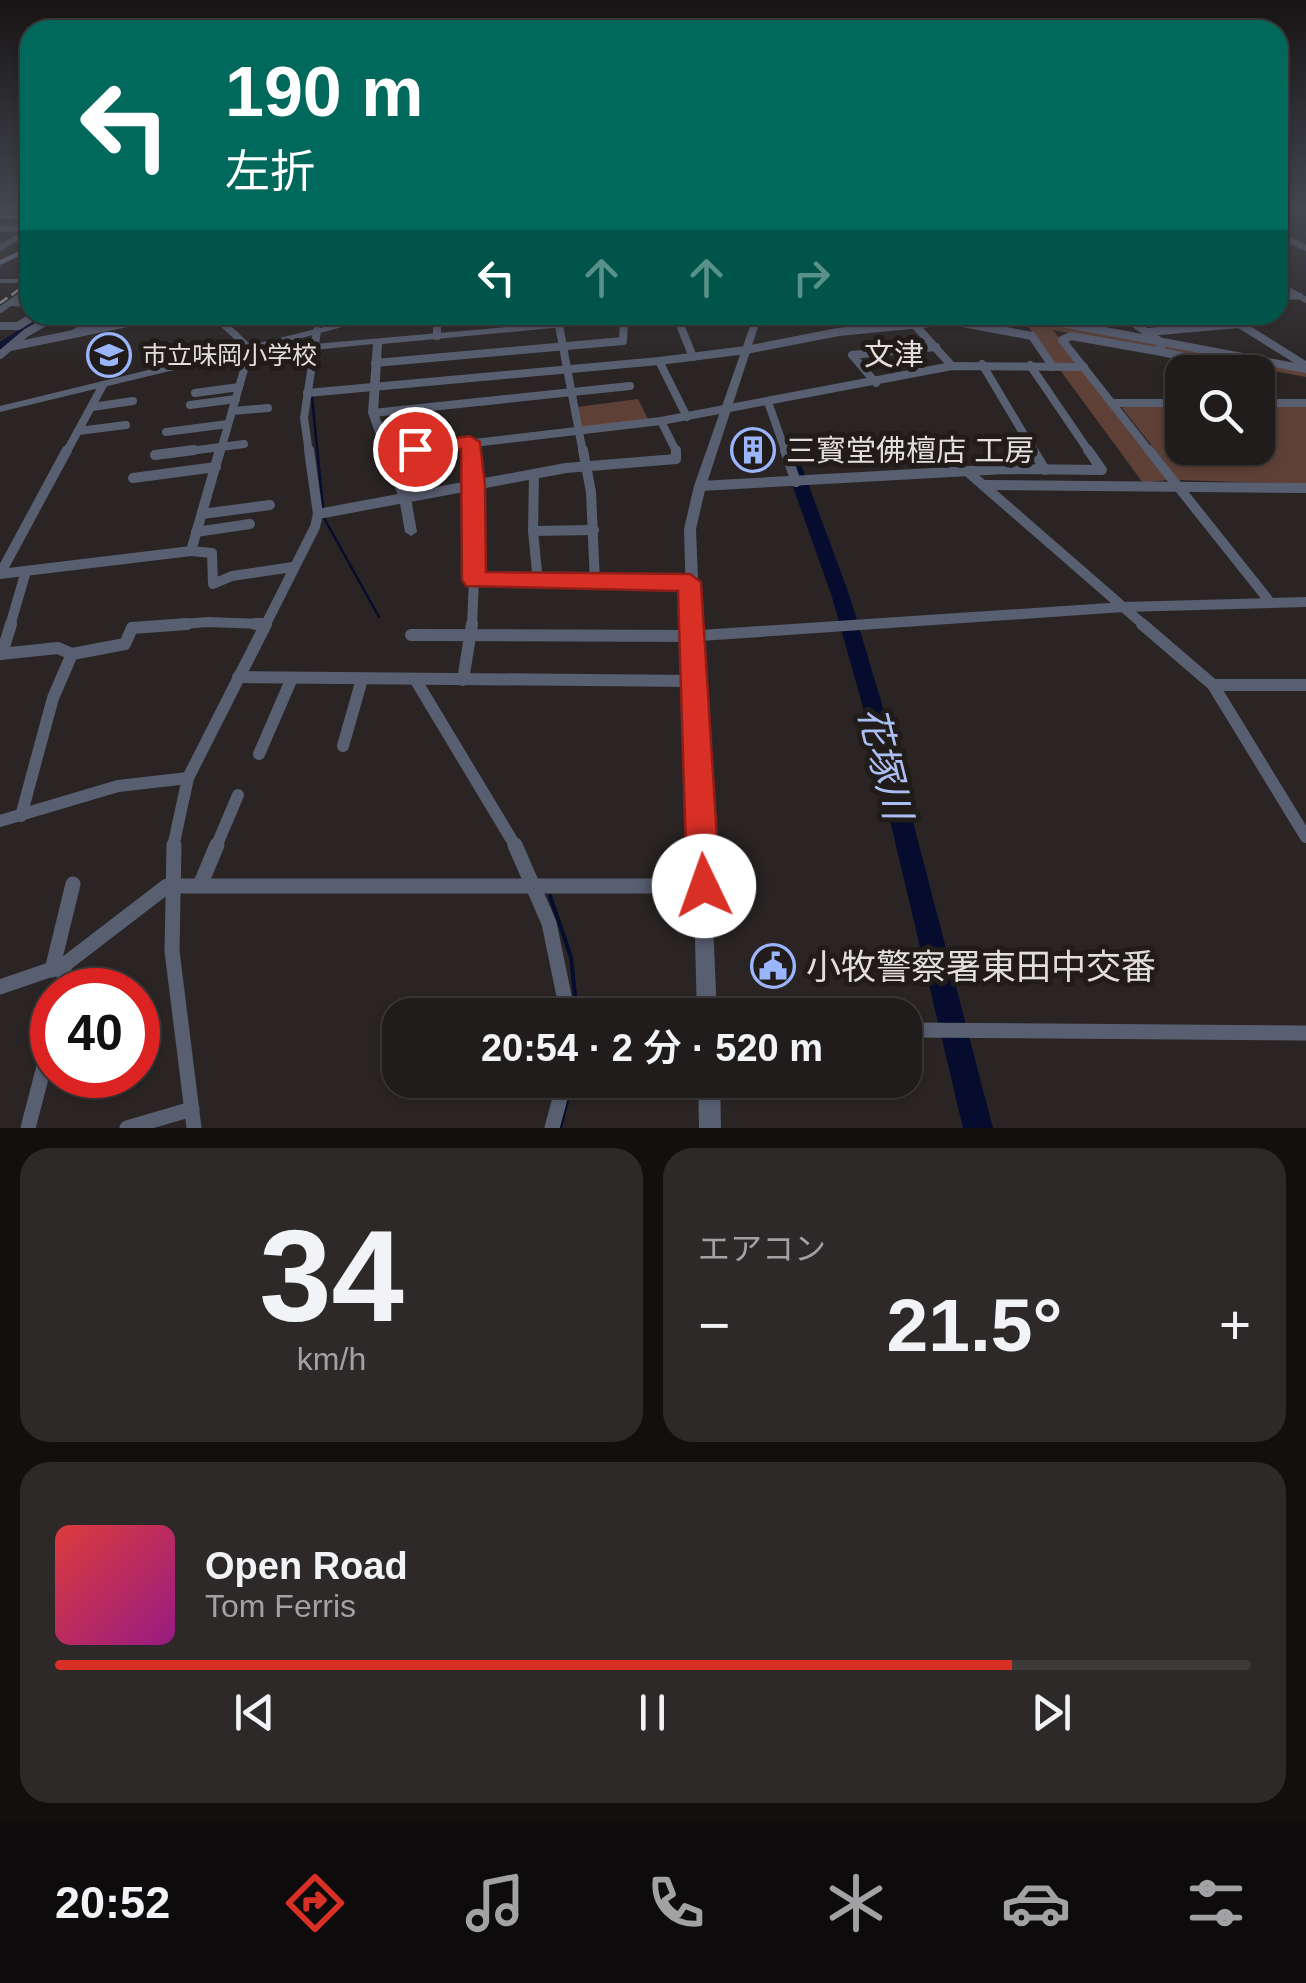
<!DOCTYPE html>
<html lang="ja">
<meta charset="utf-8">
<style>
body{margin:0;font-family:Helvetica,"Noto Sans JP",sans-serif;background:#2d2928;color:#f1f3f6;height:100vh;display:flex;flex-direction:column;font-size:38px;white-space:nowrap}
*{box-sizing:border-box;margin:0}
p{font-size:32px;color:#a2a1a3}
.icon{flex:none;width:55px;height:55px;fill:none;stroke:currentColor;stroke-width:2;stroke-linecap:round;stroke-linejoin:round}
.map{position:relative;height:1128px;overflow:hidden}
.sheet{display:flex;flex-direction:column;gap:20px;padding:20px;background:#120f0f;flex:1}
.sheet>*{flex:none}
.top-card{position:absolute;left:20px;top:20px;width:1268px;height:305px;border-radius:30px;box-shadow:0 2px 8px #0004,0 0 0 2px #3d3a3a;background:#00695c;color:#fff;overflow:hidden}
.controls{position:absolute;left:1165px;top:355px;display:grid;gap:20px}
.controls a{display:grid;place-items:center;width:110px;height:110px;border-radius:20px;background:#201c1b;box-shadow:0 2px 8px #0004,0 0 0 2px #3d3a3a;font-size:50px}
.speed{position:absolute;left:30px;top:968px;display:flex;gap:20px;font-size:50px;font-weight:700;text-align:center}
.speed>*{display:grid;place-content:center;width:130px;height:130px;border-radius:50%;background:#201c1b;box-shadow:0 2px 8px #0004,0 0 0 2px #3d3a3a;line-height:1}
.speed .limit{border:15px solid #d22;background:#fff;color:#111}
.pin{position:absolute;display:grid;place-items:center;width:85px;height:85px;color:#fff;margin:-42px;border:5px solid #fff;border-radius:50%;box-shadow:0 2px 10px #0007}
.me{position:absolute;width:110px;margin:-55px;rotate:357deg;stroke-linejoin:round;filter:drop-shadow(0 0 8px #0008)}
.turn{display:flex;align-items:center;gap:35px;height:210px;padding:0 40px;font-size:45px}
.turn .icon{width:130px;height:130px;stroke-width:2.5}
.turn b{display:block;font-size:70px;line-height:85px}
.lanes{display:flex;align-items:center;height:95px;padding:0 40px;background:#0003;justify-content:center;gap:50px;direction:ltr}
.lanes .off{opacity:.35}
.big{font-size:75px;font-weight:600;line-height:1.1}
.sheet .widget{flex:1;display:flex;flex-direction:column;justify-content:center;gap:15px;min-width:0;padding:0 35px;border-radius:30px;background:#2d2928}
.sheet .dial{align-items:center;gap:0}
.dial b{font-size:130px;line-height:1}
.song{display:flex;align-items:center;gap:30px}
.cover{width:120px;height:120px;border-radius:15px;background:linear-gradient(135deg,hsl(0 70% 55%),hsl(310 70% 35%))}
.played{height:10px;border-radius:5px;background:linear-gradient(90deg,#d93025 80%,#3d3a3a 80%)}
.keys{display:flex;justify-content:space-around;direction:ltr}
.heat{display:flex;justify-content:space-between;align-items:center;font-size:55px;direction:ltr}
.sheet .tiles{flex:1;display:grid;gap:20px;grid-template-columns:1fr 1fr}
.widget:last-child{grid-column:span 2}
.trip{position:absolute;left:382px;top:998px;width:540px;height:100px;border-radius:30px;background:#201c1b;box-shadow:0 2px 8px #0004,0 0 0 2px #3d3a3a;font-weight:600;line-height:100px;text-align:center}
.menu{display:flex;height:160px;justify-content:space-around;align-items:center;background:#0d0b0b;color:#a2a1a3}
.menu .icon{width:70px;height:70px}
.menu .active{color:#d93025}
.menu b{font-size:45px;color:#f1f3f6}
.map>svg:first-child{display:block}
.green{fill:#5e4036}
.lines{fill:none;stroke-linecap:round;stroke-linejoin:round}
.stream-far1{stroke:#050c2d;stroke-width:2.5}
.stream{stroke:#050c2d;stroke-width:4}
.river{fill:#050c2d;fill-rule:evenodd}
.minor-far4{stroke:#585f71;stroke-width:6}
.minor-far3{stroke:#585f71;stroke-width:8}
.minor-far2{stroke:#585f71;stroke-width:10}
.minor-far1{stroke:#585f71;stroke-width:12}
.minor{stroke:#585f71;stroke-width:15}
.tertiary{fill:#585f71;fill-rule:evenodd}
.secondary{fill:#747f9c;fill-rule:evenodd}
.rail{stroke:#aba7a6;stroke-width:2.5;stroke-dasharray:9 5;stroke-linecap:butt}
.route{fill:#d93025;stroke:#8d1f18;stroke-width:2.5}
.labels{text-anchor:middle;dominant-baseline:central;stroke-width:10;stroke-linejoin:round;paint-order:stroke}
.far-poi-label{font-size:25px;fill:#e2dedd;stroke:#211c1a;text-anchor:start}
.far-quarter-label{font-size:30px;fill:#e2dedd;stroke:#211c1a}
.poi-label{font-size:30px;fill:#e2dedd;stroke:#211c1a;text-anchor:start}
.near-poi-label{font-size:35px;fill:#e2dedd;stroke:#211c1a;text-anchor:start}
.near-water-label{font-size:38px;font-style:italic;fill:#abbff4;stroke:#211c1a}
</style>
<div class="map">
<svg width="1306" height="1128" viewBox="0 0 1306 1128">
<rect width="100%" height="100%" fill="#2a2524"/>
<g class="green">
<polygon points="976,315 1027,315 1306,368 1306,377 1053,330 1167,480 1143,483 1027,325"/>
<polygon points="638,399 649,421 581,427 577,407"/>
<polygon points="1125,406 1182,406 1182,448 1258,448 1258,406 1306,407 1306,484 1179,480 1122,408"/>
</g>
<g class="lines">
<g class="stream-far1">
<polyline points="312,397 323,508"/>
<polyline points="324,518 379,617"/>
</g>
<g class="stream">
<polyline points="550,896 571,957 577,1015"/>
<polyline points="560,1128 572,1081"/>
</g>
<g class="river">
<polygon points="42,315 56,315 0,351 0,342"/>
<polygon points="794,462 802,467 850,597 884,711 993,1128 963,1128 864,711 832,597 786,467"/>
</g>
<g class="minor-far4">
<polyline points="0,229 29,228"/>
<polyline points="1278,234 1306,248"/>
<polyline points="0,248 30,230"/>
<polyline points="1278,284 1306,300"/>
<polyline points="1278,298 1300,296"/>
<polyline points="11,303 30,304"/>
<polyline points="0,310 30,289"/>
<polyline points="1020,315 1029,317"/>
<polyline points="158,317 166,315"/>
</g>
<g class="minor-far3">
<polyline points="437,315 437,336"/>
<polyline points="557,315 583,453"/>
<polyline points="676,315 693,357"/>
<polyline points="1020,315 1306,369"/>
<polyline points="1122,315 1158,340 1162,352 1189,358 1207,372"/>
<polyline points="1225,315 1305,365"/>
<polyline points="914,324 952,366"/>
<polyline points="0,326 18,326 36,315"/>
<polyline points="1148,332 1239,324"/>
<polyline points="75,333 105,315"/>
<polyline points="10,347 166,315"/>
<polyline points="0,355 26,333 57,315"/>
<polyline points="659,361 687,417"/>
<polyline points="375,363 623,341 624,320"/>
<polyline points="982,364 1035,453"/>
<polyline points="1030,365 1090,453"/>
<polyline points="876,383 852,355 936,347"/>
<polyline points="195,393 239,387"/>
<polyline points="307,393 659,361 746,350 838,332 952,321 1032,336 1053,367"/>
<polyline points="768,402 786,453"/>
<polyline points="1113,403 1182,403"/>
<polyline points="1258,403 1306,403"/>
<polyline points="190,405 236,399"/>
<polyline points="92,407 133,401"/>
<polyline points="232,411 268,408"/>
<polyline points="373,413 630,386"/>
<polyline points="78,431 126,425"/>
<polyline points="166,432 228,424"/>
<polyline points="470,442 471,453"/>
<polyline points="66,453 103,385"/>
<polyline points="174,453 244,444"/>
<polyline points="220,453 250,349"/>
<polyline points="309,453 304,418 317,331"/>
<polyline points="390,453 661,421"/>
<polyline points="677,453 661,421 952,366 1084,367"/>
<polyline points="1151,453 1062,340 1071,336 1162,352"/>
</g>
<g class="minor-far2">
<polyline points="471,450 476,531 472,626"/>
<polyline points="583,450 591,492 595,583"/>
<polyline points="785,450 796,482"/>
<polyline points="1033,450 1045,470"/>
<polyline points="1149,450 1270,602"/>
<polyline points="387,453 411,450"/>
<polyline points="155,455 194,450"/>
<polyline points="969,473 1145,626"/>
<polyline points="534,474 533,531 538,582"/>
<polyline points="133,478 216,467"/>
<polyline points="983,485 1306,488"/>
<polyline points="700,486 1006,469 1102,470 1088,450"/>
<polyline points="202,514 270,505"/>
<polyline points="318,514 566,468 676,459 676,450"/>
<polyline points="533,531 594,530"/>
<polyline points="196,532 250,524"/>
<polyline points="191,551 220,450"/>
<polyline points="0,574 191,551 212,553 213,584 232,576 293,567"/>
<polyline points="0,574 67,450"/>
<polyline points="474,580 690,582"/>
<polyline points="10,626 26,571"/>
<polyline points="156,626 208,622 265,624"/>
<polyline points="265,626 315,527 318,514 309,450"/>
</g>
<g class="minor-far1">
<polyline points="255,624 265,624"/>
<polyline points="1142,624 1213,685 1306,837"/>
<polyline points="411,635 692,636"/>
<polyline points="0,654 58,648 72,654 125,644 132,628 187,624"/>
<polyline points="2,654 11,624"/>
<polyline points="238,677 693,681"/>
<polyline points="415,679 516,847"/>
<polyline points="463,680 472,624"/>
<polyline points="1213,685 1306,685"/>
<polyline points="343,746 362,679"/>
<polyline points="259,754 292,678"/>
<polyline points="21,816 53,698 72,654"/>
<polyline points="0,821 118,786 188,778"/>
<polyline points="173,847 188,778 266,624"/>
<polyline points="216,847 238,795"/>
</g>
<g class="minor">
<polyline points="174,845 172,951 194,1128"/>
<polyline points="515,845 549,923 568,1015"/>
<polyline points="201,883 217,845"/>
<polyline points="64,965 64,990"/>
<polyline points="52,970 73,884"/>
<polyline points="0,987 64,965 167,886 703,886"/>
<polyline points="905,1030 1306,1033"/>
<polyline points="28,1128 52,1036"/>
<polyline points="127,1128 192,1109"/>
<polyline points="552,1128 565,1080"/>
</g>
<g class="tertiary">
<rect x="0" y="279" width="30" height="4"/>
<path d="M190,315C223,315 228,323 251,345L373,315H387L253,351L0,412V406L243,347L217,323Z"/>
<polygon points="644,315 676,315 672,317 382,344 378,413 411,498 417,532 411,536 405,532 399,498 368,413 373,344 314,350 310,347 314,344"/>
<polygon points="754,315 762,315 706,486 696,529 700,630 1124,602 1306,597 1306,607 1124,612 701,641 717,1015 697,1015 687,639 685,636 687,633 684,529 694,486"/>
<polygon points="698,1080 720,1080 721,1128 699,1128"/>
</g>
<g class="secondary">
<rect x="0" y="215" width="30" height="4"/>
<polygon points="30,246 30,251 0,265 0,260"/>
</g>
<polyline class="rail" points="0,303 30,282"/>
</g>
<linearGradient id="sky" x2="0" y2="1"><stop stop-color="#171414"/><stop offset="0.57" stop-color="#444650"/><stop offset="1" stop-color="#444650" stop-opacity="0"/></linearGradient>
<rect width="1306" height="367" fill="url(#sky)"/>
<polygon class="route" points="470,436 480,442 485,485 486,572 690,574 701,582 720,886 715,898 704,902 692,898 687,886 678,591 466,586 462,580 461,449 415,455 405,449 415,443"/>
<defs>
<g id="school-ring" transform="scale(2.25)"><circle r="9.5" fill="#211c1a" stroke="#9bb5fd" stroke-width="1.5"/><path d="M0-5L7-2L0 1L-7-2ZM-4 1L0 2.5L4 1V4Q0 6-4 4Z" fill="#9bb5fd"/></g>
<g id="building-ring" transform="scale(2.25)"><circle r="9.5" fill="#211c1a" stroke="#9bb5fd" stroke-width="1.5"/><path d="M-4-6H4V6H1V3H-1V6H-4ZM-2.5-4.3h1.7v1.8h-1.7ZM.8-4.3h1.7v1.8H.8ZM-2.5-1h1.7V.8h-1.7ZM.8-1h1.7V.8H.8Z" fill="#9bb5fd"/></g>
<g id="civic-ring" transform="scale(2.25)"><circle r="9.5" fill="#211c1a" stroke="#9bb5fd" stroke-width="1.5"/><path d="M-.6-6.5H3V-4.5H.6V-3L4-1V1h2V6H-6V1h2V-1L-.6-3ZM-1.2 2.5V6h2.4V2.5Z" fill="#9bb5fd"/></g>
</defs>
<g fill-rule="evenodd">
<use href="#school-ring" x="109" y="355"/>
<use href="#building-ring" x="753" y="450"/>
<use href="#civic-ring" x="773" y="966"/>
</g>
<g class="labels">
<g class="far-poi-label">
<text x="142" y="355">市立味岡小学校</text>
</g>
<g class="far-quarter-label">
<text x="894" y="354">文津</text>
</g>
<g class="poi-label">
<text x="786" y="450">三寳堂佛檀店 工房</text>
</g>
<g class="near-poi-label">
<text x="806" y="966">小牧警察署東田中交番</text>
</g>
<g class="near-water-label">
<text transform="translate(885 763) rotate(76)">花塚川</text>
</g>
</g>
</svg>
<div class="controls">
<a><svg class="icon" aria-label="search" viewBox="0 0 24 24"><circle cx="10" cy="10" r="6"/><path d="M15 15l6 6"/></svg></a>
</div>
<div class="speed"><div class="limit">40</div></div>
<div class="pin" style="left:415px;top:449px;background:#d93025"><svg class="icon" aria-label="arrive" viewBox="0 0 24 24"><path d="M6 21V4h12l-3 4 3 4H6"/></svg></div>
<svg class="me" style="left:704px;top:886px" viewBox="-20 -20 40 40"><circle r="19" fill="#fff"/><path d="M0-13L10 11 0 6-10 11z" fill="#d93025"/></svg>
<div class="trip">20:54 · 2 分 · 520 m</div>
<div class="top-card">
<div class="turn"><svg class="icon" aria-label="left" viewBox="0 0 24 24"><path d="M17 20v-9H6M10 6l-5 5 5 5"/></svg><div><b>190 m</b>左折</div></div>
<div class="lanes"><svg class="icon" aria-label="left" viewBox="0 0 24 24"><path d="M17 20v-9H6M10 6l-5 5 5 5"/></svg><svg class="icon off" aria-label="ahead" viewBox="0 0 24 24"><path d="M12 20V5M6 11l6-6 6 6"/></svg><svg class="icon off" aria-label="ahead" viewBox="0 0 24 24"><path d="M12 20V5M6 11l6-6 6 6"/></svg><svg class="icon off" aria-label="right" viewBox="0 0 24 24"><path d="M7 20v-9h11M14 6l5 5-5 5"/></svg></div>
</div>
</div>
<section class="sheet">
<div class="tiles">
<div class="widget dial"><b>34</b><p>km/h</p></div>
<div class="widget"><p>エアコン</p>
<div class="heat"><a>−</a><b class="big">21.5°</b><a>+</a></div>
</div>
<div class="widget">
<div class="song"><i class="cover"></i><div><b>Open Road</b><p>Tom Ferris</p></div></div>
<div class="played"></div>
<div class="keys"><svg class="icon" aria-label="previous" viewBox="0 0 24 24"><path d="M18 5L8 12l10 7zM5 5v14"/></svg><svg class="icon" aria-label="pause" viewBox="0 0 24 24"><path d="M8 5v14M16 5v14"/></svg><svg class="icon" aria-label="next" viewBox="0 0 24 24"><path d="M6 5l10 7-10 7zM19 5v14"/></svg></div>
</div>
</div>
</section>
<nav class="menu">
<b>20:52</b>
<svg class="icon active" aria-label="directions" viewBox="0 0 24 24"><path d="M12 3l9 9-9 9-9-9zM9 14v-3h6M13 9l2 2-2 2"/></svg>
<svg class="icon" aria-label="music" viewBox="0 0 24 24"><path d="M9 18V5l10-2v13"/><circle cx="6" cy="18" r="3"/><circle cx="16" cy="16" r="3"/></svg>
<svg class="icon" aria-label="phone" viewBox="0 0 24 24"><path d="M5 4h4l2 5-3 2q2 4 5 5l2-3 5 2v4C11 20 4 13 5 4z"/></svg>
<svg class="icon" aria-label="climate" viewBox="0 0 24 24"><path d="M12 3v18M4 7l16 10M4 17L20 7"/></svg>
<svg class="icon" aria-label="car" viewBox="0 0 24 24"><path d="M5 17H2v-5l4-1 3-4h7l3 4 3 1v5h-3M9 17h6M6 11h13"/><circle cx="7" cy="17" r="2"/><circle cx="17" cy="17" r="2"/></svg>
<svg class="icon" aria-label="filters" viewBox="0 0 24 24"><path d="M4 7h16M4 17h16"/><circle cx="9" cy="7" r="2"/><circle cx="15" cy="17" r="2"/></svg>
</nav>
